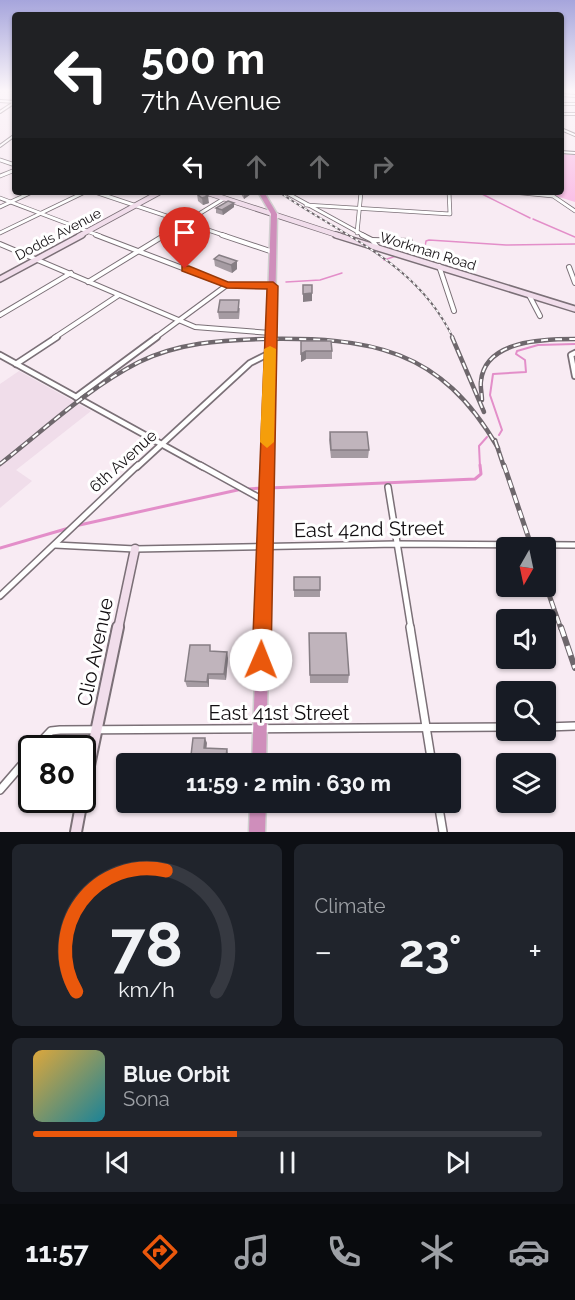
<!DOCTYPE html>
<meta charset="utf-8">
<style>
body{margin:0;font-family:Raleway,sans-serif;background:#20242c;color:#f1f3f6;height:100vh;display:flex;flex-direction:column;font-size:22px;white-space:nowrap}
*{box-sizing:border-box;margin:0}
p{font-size:20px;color:#9ea1a6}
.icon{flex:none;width:33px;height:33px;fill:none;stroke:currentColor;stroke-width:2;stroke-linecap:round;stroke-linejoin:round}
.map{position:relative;height:832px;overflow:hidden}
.panel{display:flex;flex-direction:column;gap:12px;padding:12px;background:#0d0f14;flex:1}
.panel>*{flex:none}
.hud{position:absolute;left:12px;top:12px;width:552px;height:183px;border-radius:6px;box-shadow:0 2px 4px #0004;background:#202124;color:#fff;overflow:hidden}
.needle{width:39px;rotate:189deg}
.buttons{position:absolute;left:496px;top:537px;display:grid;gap:12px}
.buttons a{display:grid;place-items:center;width:60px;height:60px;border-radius:6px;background:#171b24;box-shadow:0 2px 4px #0004;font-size:30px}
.speed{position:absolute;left:18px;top:735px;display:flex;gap:12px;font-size:30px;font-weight:700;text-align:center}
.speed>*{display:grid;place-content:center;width:78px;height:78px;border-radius:50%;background:#171b24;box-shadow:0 2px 4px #0004;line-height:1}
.speed .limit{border:3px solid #111;border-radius:9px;background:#fff;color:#111}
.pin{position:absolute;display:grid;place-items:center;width:51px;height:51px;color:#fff;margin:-62px -26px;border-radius:50% 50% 50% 0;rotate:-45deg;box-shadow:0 0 6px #0007}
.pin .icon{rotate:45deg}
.me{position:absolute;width:66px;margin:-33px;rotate:1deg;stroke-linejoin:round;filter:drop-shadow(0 0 4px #0008)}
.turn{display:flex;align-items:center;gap:21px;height:126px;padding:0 30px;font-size:27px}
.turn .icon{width:78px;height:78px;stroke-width:2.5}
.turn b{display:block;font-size:42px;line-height:51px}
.lanes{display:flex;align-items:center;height:57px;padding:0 30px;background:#0003;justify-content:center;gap:30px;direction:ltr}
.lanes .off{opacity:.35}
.big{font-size:45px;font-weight:700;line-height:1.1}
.panel .tile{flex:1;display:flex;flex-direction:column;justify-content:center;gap:9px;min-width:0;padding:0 21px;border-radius:9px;background:#20242c}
.panel .dial{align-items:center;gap:0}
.dial svg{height:156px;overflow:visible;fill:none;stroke:#363941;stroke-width:7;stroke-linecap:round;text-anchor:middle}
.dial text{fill:#f1f3f6;stroke:none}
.song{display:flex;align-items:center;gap:18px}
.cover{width:72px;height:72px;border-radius:9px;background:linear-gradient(135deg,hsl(40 70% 55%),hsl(190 70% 35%))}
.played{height:6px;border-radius:3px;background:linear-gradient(90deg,#ea580c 40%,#363941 40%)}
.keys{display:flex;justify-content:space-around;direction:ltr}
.heat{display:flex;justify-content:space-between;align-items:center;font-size:33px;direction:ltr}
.panel .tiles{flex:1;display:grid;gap:12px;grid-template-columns:1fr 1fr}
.tile:last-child{grid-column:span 2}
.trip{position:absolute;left:116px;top:753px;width:345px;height:60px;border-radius:6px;background:#171b24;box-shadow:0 2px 4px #0004;font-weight:700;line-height:60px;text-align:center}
.tab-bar{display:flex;height:96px;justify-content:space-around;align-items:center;background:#090b0e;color:#9ea1a6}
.tab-bar .icon{width:42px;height:42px}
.tab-bar .selected{color:#ea580c}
.tab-bar b{font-size:27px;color:#f1f3f6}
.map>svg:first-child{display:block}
.built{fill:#f0ddea}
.green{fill:#f9bde5}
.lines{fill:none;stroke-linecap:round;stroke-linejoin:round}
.stream-far2{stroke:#e38ec9;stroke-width:1.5}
.stream-far1{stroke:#e38ec9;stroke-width:2}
.stream{stroke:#e38ec9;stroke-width:3}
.street-far5-casing{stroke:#7b7077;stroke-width:4}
.street-far4-casing{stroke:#7b7077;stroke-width:4.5}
.street-far3-casing{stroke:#7b7077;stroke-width:6}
.street-far2-casing{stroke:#7b7077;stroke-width:8}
.street-far1-casing{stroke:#7b7077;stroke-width:8}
.street-casing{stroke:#7b7077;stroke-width:10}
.secondary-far3-casing{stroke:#7b7077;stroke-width:6}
.secondary-far2-casing{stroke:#7b7077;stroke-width:8}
.secondary-far1-casing{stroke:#7b7077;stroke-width:11}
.secondary-casing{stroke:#7b7077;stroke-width:14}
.highway-casing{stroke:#d0cfcf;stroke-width:3}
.street-far5{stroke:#fff;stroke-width:2}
.street-far4{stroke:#fff;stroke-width:3}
.street-far3{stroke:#fff;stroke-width:4}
.street-far2{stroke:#fff;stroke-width:4.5}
.street-far1{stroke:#fff;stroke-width:5}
.street{stroke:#fff;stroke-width:7}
.secondary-far3{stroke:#f1ddeb;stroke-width:4.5}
.secondary-far2{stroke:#f1ddeb;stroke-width:5}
.secondary-far1{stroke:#f1ddeb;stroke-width:8}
.secondary{stroke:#f1ddeb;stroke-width:10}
.highway{fill:#cf8ebb;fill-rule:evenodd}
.rail-far3-casing{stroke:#6e676c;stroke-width:2}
.rail-far2-casing{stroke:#6e676c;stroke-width:4.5}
.rail-far1-casing{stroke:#6e676c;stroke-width:5}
.rail-casing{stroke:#6e676c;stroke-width:6}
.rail-far3{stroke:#fff;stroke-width:1.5;stroke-dasharray:3;stroke-linecap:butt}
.rail-far2{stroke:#fff;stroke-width:2;stroke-dasharray:7;stroke-linecap:butt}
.rail-far1{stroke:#fff;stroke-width:3;stroke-dasharray:8;stroke-linecap:butt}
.rail{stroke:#fff;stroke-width:4;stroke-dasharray:10;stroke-linecap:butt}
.wall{fill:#a59ba2}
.shaded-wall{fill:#867e84}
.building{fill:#c0b4bc;stroke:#867e84;stroke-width:1.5}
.route{fill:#ea580c;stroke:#983908;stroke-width:1.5}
.slow{fill:#f59e0b}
.labels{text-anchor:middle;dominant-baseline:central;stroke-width:6;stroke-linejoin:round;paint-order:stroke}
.far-street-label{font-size:14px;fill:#120e11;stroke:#fff}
.street-label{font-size:16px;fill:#120e11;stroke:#fff}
.near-street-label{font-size:20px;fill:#120e11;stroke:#fff}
</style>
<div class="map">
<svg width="575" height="832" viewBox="0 0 575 832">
<rect width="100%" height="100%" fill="#f8ebf3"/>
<polygon class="built" points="19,371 91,411 16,470 32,481 0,508 0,384"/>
<polygon class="green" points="561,154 575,155 575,202 543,192 561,192"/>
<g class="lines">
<g class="stream-far2">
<polyline points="478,192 530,218"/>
<polyline points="533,219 575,237"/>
<polyline points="417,250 425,247 426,241 429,240 506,245 575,244"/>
<polyline points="384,260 396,256"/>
<polyline points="286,282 320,280 342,273"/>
</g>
<g class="stream-far1">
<polyline points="499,435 502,430 490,395 493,374 526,372 525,360 516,354 517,351 538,345 575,344"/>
<polyline points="480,467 479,446 487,437"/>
</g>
<g class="stream">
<polyline points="269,488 475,479 481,474 480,465"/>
<polyline points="248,489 263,488"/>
<polyline points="75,526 242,489"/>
<polyline points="0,548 69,528"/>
</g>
<g class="street-far5-casing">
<g id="street-far5">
<polyline points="11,90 15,90"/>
<polyline points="561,95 575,96"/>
<polyline points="0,101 15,102"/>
<polyline points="561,104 575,104"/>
<polyline points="0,112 15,102"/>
<polyline points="561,114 575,114"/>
<polyline points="561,129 575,135"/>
<polyline points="0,146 15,135"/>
<polyline points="561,152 575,153"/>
</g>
</g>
<g class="street-far4-casing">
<g id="street-far4">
<polyline points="0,160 15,165"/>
<polyline points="0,176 15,170"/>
<polyline points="95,192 226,236"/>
<polyline points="285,192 365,236"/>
<polyline points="512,192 553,196 575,211"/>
<polyline points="0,198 100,236"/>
<polyline points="306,205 450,214 449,192"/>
<polyline points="0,207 32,192"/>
<polyline points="0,233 85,192"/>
<polyline points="357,233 361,192"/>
<polyline points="163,236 225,198"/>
</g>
</g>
<g class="street-far3-casing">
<g id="street-far3">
<polyline points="96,235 227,285"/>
<polyline points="222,235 273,252"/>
<polyline points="362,235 372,240 378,248"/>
<polyline points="372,240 410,241"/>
<polyline points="0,244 195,327 271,333"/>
<polyline points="439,266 454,311"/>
<polyline points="569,267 575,283"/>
<polyline points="88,282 165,235"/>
<polyline points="529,295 540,316"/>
<polyline points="0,315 71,273"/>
<polyline points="54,338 119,295"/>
<polyline points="155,338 227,285 272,286"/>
</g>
</g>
<g class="street-far2-casing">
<g id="street-far2">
<polyline points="575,353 571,355 575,376"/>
<polyline points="0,355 203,467"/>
<polyline points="16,364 57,337"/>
<polyline points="76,397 157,337"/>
<polyline points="137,467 250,363 270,353"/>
</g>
</g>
<g class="street-far1-casing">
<g id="street-far1">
<polyline points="200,465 265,501"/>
<polyline points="388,487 411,629"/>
<polyline points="55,545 135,549 397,544 575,545"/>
<polyline points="0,596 138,465"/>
</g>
</g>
<g class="street-casing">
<g id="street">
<polyline points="410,627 432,764"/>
<polyline points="546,727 575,726"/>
<polyline points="35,748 51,731 60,730 507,727"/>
<polyline points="0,790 32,753"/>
<polyline points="438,802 443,832"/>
</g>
</g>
<g class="secondary-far3-casing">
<g id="secondary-far3">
<polyline points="205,192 340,236"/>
<polyline points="79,236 160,192"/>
</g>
</g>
<g class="secondary-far2-casing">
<g id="secondary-far2">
<polyline points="336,235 575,309"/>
<polyline points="0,279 82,235"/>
</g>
</g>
<g class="secondary-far1-casing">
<polyline id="secondary-far1" points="118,629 135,549"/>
</g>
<g class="secondary-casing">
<g id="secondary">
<polyline points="82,799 118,627"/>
<polyline points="76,832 82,800"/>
</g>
</g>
<g class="highway-casing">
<g id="highway">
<polygon points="258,192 264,192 277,214 266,764 252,764 271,214"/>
<polygon points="250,802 266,802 265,832 249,832"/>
</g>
</g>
<use href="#street-far5" class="street-far5"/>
<use href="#street-far4" class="street-far4"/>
<use href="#street-far3" class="street-far3"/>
<use href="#street-far2" class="street-far2"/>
<use href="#street-far1" class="street-far1"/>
<use href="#street" class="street"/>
<use href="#secondary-far3" class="secondary-far3"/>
<use href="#secondary-far2" class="secondary-far2"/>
<use href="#secondary-far1" class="secondary-far1"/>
<use href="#secondary" class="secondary"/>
<use href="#highway" class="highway"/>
<g class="rail-far3-casing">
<path id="rail-far3" d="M279,192C344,237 417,262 453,338"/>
</g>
<g class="rail-far2-casing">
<g id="rail-far2">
<polyline points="452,337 484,412"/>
<path d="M482,400C482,394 480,387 481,381C485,340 544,339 575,339"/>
<polyline points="495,440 504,467"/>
<path d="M0,464C45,429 88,388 139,362C178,343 220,340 263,339C370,337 441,348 498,448"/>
</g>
</g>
<g class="rail-far1-casing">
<g id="rail-far1">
<polyline points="504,465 532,548"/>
<polyline points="546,586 561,629"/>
</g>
</g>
<g class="rail-casing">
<polyline id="rail" points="561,627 575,668"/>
</g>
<use href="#rail-far3" class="rail-far3"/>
<use href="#rail-far2" class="rail-far2"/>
<use href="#rail-far1" class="rail-far1"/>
<use href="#rail" class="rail"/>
</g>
<g class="wall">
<polygon points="232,192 251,192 251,194 244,199 241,194"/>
<polygon points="197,194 209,203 203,205 198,201"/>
<polygon points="234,207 223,215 216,213 216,208"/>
<polygon points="214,259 237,261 237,269 232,273 215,266"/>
<polygon points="240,308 239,319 219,319 218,312"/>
<polygon points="301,341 332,351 332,359 306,359 301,362"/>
<polygon points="330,432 369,450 368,458 331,458 329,440"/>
<polygon points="294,577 320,590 320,597 294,597"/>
<polygon points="309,633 349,675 348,683 310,683"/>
<polygon points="212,651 228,658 226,680 209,679 209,687 187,687 185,681"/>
<polygon points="289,802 333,809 332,812 289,810"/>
</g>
<g class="shaded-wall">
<polygon points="244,192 251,192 251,194 244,199"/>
<polygon points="208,196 209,203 203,205 202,198"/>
<polygon points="234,203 234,207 223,215 222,210"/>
<polygon points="237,261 237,269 232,273 231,265"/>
<polygon points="312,293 312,301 303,302 303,294"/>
<polygon points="306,351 306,359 301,362 301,354"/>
<polygon points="227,652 228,658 226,680 224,674"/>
<polygon points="208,674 209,679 209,687 207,682"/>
<polygon points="205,738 207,743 206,753 204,748"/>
<polygon points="227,749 228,754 227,764 225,764"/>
</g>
<g class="building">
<polygon points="203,193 208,196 202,198 197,194"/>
<polygon points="228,201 234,203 222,210 216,208"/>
<polygon points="219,255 237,261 231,265 214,259"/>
<polygon points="303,285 312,285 312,293 303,294"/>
<polygon points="220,300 239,300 238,312 218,312"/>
<polygon points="301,341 331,341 332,351 306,351 301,354"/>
<polygon points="330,432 367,432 369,450 331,450"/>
<rect x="294" y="577" width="26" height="13"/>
<polygon points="309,633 346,633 349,675 310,675"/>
<polygon points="190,645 210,645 210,651 227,652 224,674 208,674 207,682 185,681"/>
<polygon points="193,738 205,738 204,748 227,749 225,764 190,764"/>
<polygon points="289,802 333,802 333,809 289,806"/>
</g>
<linearGradient id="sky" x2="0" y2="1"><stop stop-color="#a6a5dc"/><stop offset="0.44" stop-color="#fcf6fa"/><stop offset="1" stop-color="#fcf6fa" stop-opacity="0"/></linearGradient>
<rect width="575" height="206" fill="url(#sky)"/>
<polygon class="route" points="182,266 189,266 228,282 273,282 278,286 271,660 268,667 261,669 255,667 252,660 267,289 227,288 182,271"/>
<polygon class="slow" points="270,346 276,349 274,442 267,448 260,442 264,349"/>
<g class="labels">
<g class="far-street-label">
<text transform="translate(58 234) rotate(-28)">Dodds Avenue</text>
<text transform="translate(428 251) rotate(17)">Workman Road</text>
</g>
<g class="street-label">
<text transform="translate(123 461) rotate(-42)">6th Avenue</text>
</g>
<g class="near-street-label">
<text transform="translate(369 529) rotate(-1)">East 42nd Street</text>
<text transform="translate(95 652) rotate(-78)">Clio Avenue</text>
<text x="279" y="713">East 41st Street</text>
</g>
</g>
</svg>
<div class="buttons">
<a><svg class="needle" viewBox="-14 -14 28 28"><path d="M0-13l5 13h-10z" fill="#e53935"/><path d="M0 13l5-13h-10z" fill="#9ea1a6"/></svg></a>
<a><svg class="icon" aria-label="sound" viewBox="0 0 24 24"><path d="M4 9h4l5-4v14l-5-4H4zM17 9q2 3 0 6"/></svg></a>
<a><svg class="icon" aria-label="search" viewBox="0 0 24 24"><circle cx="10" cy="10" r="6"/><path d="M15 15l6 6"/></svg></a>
<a><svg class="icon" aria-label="layers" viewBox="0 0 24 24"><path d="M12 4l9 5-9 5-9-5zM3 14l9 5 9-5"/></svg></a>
</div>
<div class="speed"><div class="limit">80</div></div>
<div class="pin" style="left:185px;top:269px;background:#d93025"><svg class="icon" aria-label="arrive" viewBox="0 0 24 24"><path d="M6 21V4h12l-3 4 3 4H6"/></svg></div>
<svg class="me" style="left:261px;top:660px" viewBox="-20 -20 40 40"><circle r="19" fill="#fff"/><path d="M0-13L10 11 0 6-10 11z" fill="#ea580c"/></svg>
<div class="trip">11:59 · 2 min · 630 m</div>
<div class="hud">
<div class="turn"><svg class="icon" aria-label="left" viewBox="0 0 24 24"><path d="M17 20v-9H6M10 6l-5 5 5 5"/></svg><div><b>500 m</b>7th Avenue</div></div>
<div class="lanes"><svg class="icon" aria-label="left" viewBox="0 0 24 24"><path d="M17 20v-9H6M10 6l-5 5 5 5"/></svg><svg class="icon off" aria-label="ahead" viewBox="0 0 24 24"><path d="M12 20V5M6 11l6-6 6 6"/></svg><svg class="icon off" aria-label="ahead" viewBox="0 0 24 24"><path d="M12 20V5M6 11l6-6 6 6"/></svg><svg class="icon off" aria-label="right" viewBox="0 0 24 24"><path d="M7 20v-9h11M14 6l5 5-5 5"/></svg></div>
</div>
</div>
<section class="panel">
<div class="tiles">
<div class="tile dial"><svg viewBox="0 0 100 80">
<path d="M14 69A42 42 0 1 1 86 69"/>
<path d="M14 69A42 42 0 0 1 60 7" stroke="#ea580c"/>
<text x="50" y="56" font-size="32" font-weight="700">78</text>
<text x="50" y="72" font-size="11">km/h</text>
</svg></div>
<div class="tile"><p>Climate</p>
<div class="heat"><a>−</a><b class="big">23°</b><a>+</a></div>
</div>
<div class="tile">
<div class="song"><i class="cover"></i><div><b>Blue Orbit</b><p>Sona</p></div></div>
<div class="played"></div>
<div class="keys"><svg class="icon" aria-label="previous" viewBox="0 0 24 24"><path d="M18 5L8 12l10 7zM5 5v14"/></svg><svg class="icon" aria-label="pause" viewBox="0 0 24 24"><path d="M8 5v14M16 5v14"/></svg><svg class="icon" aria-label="next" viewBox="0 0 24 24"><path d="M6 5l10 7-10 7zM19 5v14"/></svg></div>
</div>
</div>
</section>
<nav class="tab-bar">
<b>11:57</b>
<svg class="icon selected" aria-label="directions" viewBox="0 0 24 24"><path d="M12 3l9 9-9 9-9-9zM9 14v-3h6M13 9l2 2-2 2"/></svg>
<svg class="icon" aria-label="music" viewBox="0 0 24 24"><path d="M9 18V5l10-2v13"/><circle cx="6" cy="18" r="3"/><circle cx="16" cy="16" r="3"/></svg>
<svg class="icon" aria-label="phone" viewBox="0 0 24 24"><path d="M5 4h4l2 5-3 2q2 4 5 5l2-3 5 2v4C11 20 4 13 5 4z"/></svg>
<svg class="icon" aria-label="climate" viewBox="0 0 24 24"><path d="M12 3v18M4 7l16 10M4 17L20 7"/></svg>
<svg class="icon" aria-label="car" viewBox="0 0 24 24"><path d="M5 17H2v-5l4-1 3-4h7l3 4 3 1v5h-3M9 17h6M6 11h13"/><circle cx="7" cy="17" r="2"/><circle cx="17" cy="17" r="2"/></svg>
</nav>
